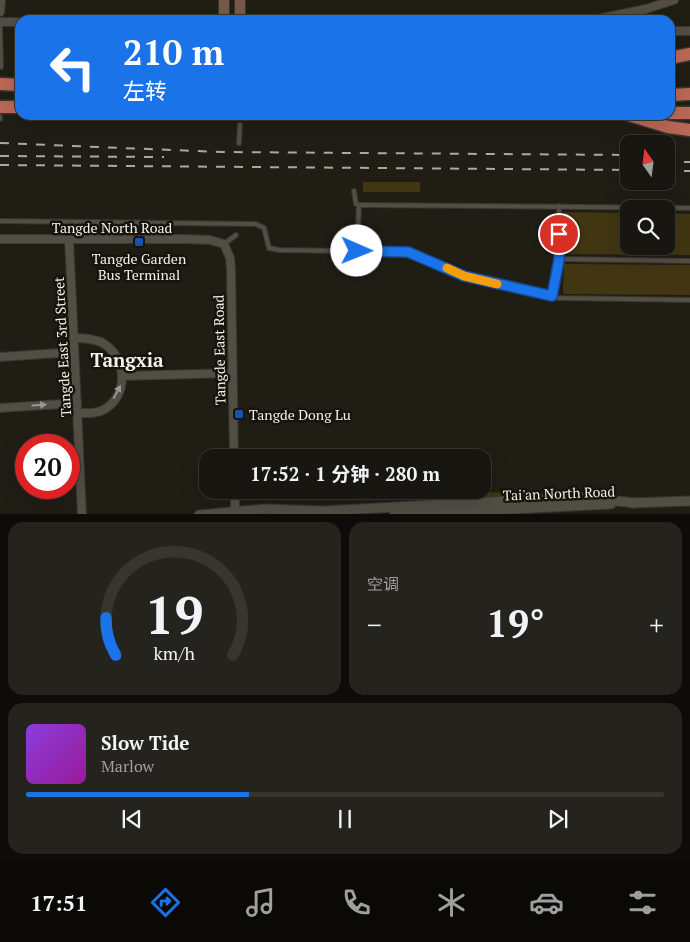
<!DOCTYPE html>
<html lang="zh">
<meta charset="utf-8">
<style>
body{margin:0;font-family:"PT Serif","Noto Sans SC",serif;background:#25231e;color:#f1f3f6;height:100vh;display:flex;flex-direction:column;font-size:19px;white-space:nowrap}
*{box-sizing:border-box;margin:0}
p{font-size:16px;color:#9f9f9f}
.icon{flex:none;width:28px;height:28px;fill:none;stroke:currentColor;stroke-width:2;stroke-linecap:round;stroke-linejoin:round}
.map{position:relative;height:514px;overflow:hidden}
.details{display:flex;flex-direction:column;gap:8px;padding:8px;background:#0d0c09;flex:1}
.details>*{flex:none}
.hud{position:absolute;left:15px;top:15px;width:660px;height:105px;border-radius:15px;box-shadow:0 5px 20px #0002,0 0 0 1px #363530;background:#1a73e8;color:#fff;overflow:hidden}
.needle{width:32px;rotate:346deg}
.tools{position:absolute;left:620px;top:135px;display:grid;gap:10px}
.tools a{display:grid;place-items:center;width:55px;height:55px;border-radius:10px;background:#181610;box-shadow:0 5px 20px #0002,0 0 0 1px #363530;font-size:25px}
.speed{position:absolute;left:15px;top:434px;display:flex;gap:10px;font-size:25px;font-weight:700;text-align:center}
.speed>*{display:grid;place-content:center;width:65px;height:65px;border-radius:50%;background:#181610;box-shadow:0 5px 20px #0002,0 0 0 1px #363530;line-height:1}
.speed .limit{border:8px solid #d22;background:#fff;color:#111}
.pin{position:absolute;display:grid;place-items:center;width:42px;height:42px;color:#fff;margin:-21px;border:2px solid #fff;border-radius:50%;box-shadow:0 1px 5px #0007}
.me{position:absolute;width:55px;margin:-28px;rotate:91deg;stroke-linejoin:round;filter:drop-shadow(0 0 4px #0008)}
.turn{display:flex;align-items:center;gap:18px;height:105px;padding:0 25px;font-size:22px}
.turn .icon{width:65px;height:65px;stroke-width:2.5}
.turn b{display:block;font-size:35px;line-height:42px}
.big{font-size:38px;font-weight:700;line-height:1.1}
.details .widget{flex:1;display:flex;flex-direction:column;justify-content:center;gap:8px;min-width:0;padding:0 18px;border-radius:15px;background:#25231e}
.details .dial{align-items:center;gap:0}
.dial svg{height:130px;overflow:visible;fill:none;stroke:#363530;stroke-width:7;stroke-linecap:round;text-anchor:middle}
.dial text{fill:#f1f3f6;stroke:none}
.song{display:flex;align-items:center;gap:15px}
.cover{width:60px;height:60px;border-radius:8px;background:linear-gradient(135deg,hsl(270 70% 55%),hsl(300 70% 35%))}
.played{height:5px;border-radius:2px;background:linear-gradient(90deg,#1a73e8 35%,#363530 35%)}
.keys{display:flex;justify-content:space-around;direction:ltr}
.heat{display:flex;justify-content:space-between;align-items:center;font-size:28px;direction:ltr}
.details .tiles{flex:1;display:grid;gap:8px;grid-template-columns:1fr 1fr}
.widget:last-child{grid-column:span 2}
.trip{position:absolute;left:199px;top:449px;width:292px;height:50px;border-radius:15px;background:#181610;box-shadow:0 5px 20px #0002,0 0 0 1px #363530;font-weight:700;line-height:50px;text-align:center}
.tab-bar{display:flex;height:80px;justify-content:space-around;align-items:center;background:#0a0906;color:#9f9f9f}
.tab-bar .icon{width:35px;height:35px}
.tab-bar .selected{color:#1a73e8}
.tab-bar b{font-size:22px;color:#f1f3f6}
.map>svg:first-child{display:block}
.building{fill:#413512}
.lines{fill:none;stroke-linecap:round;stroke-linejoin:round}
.service-casing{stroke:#393631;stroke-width:6}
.minor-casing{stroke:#393631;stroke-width:10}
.tertiary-casing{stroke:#393631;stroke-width:11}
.secondary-casing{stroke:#393631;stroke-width:12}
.trunk-casing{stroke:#393631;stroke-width:15}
.service{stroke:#524e44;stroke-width:4}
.minor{stroke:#524e44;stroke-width:8}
.tertiary{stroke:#524e44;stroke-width:9}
.secondary{stroke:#79584b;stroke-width:10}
.trunk{stroke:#ba6856;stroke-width:12}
.rail{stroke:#aba8a2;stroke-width:2;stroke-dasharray:9 9;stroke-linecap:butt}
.oneway{fill:#9b9790}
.route-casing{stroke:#114b97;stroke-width:12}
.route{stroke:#1a73e8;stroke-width:9}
.slow{stroke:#f59e0b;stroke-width:9}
.transit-dot{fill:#1a4fb4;stroke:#17140c;stroke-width:2}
.labels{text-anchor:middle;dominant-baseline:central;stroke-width:5;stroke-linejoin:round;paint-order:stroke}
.street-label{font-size:14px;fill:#f4f1ec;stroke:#17140c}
.poi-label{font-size:14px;fill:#f4f1ec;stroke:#17140c}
.district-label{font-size:19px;font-weight:bold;fill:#f4f1ec;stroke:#17140c}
</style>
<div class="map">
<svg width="690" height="515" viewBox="0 0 690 515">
<rect width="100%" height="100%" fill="#201d15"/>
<g class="building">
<rect x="363" y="182" width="57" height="10"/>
<polygon points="563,212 629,213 629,246 666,246 666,213 690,214 690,255 563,254"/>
<polygon points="564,264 690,265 690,295 563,294"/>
<polygon points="400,490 429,490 429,496 540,490 540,506 529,507 529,515 522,515 521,507 423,513 422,492 400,494"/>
</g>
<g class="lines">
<g class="service-casing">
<g id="service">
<polyline points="0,26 1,67"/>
<polyline points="0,119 0,117"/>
<polyline points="239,143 240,125"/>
<polyline points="354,191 356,204 359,205 357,251"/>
<polyline points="359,205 690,208"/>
<polyline points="0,221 256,224 264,228 269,248 279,250 408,252 464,276 526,291 547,293 558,298 690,300"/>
<polyline points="224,244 236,235"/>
<polyline points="559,259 690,261"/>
<polyline points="553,296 559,259 559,206"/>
</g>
</g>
<g class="minor-casing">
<g id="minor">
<polyline points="0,12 1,0"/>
<polyline points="593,20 646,9 674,0"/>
<polyline points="0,22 20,22"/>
<polyline points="670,31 690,31"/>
<polyline points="0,239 184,239 210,240 224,244 230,258 231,270 234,458"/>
<polyline points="69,239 82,515"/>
<path d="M74,338C82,338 93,339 101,342C128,356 130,398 101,411C94,414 85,413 78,413"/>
<polyline points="0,357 74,352"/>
<polyline points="123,376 232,373"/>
<polyline points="0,408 77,403"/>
<polyline points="235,490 235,513"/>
</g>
</g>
<g class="tertiary-casing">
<g id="tertiary">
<polyline points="631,503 690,501"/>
<polyline points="199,515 265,509 323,511 577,497 636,503"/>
<polyline points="394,515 611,504"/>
</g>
</g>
<g class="secondary-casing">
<g id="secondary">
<polyline points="224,0 224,20"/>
<polyline points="240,0 240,20"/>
</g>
</g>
<g class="trunk-casing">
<g id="trunk">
<polyline points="670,58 690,54"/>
<polyline points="0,84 20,85"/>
<polyline points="670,95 690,94"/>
<polyline points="0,107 20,107"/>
<polyline points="670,113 690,113"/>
<polyline points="629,115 668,127 690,130"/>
</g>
</g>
<use href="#service" class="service"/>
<use href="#minor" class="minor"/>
<use href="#tertiary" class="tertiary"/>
<use href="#secondary" class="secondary"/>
<use href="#trunk" class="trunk"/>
<g class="rail">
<polyline points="0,143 221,152 629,155"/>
<polyline points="0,156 164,157"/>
<polyline points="666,162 690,162"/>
<polyline points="0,165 629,170"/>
<polyline points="666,171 690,171"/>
</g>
</g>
<defs><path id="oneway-solid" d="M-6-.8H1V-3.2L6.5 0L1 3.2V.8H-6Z" transform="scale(1.25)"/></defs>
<g class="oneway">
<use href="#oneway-solid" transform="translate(117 392) rotate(-62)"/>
<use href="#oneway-solid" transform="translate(39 405) rotate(-4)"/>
</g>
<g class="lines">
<g class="route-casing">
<polyline id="route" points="357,251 408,252 464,276 552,296 559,260 559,234"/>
</g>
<use href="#route" class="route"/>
<polyline class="slow" points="447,268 464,276 497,284"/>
</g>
<g class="transit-dot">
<rect x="134" y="237" width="10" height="10" rx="2.5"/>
<rect x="234" y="409" width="10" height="10" rx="2.5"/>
</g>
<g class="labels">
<g class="street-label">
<text x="112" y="227">Tangde North Road</text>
<text transform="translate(62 347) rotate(-93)">Tangde East 3rd Street</text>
<text transform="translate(219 350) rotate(-91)">Tangde East Road</text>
<text transform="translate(559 493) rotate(-2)">Tai'an North Road</text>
</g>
<g class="poi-label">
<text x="139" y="258">Tangde Garden<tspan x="139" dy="16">Bus Terminal</tspan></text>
<text x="249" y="414" text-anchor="start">Tangde Dong Lu</text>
</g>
<g class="district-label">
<text x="127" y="359">Tangxia</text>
</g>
</g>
</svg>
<div class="tools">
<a><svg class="needle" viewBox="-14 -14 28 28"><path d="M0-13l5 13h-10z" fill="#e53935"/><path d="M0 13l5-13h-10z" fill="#9f9f9f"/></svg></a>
<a><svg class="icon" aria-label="search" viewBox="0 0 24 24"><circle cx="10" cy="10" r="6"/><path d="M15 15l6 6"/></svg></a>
</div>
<div class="speed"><div class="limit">20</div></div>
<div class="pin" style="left:559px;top:234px;background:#d93025"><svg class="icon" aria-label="arrive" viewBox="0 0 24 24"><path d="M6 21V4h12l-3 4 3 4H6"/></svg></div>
<svg class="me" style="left:357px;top:251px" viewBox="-20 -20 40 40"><circle r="19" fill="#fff"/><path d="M0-13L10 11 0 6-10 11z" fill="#1a73e8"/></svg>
<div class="trip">17:52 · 1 分钟 · 280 m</div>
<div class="hud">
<div class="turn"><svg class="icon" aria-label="left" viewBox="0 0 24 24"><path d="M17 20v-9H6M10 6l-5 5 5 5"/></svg><div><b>210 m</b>左转</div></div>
</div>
</div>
<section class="details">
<div class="tiles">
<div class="widget dial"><svg viewBox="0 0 100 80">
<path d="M14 69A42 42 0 1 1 86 69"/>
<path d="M14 69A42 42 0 0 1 8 46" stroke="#1a73e8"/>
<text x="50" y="56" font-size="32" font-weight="700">19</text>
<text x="50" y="72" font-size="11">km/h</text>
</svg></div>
<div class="widget"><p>空调</p>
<div class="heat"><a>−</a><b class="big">19°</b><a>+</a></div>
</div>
<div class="widget">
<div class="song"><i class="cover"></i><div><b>Slow Tide</b><p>Marlow</p></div></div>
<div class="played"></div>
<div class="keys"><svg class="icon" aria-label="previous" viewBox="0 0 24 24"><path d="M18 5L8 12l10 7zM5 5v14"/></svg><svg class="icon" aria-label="pause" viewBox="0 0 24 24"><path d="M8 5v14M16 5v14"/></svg><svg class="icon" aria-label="next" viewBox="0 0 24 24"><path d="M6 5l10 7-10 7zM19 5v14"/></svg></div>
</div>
</div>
</section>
<nav class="tab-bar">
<b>17:51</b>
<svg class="icon selected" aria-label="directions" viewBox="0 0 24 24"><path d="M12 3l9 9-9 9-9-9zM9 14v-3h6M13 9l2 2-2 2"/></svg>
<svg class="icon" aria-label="music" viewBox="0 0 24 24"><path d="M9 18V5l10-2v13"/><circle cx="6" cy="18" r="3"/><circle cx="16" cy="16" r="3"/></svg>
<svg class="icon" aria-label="phone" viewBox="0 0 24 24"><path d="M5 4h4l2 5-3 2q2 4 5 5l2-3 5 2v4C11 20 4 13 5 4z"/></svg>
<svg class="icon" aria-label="climate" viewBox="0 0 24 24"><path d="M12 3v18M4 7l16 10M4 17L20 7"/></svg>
<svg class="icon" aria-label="car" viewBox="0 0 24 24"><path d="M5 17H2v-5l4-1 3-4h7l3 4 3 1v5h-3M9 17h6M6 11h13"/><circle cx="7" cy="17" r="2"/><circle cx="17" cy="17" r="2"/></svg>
<svg class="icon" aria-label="filters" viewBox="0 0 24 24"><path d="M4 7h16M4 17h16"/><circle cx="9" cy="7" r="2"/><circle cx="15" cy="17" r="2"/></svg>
</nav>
